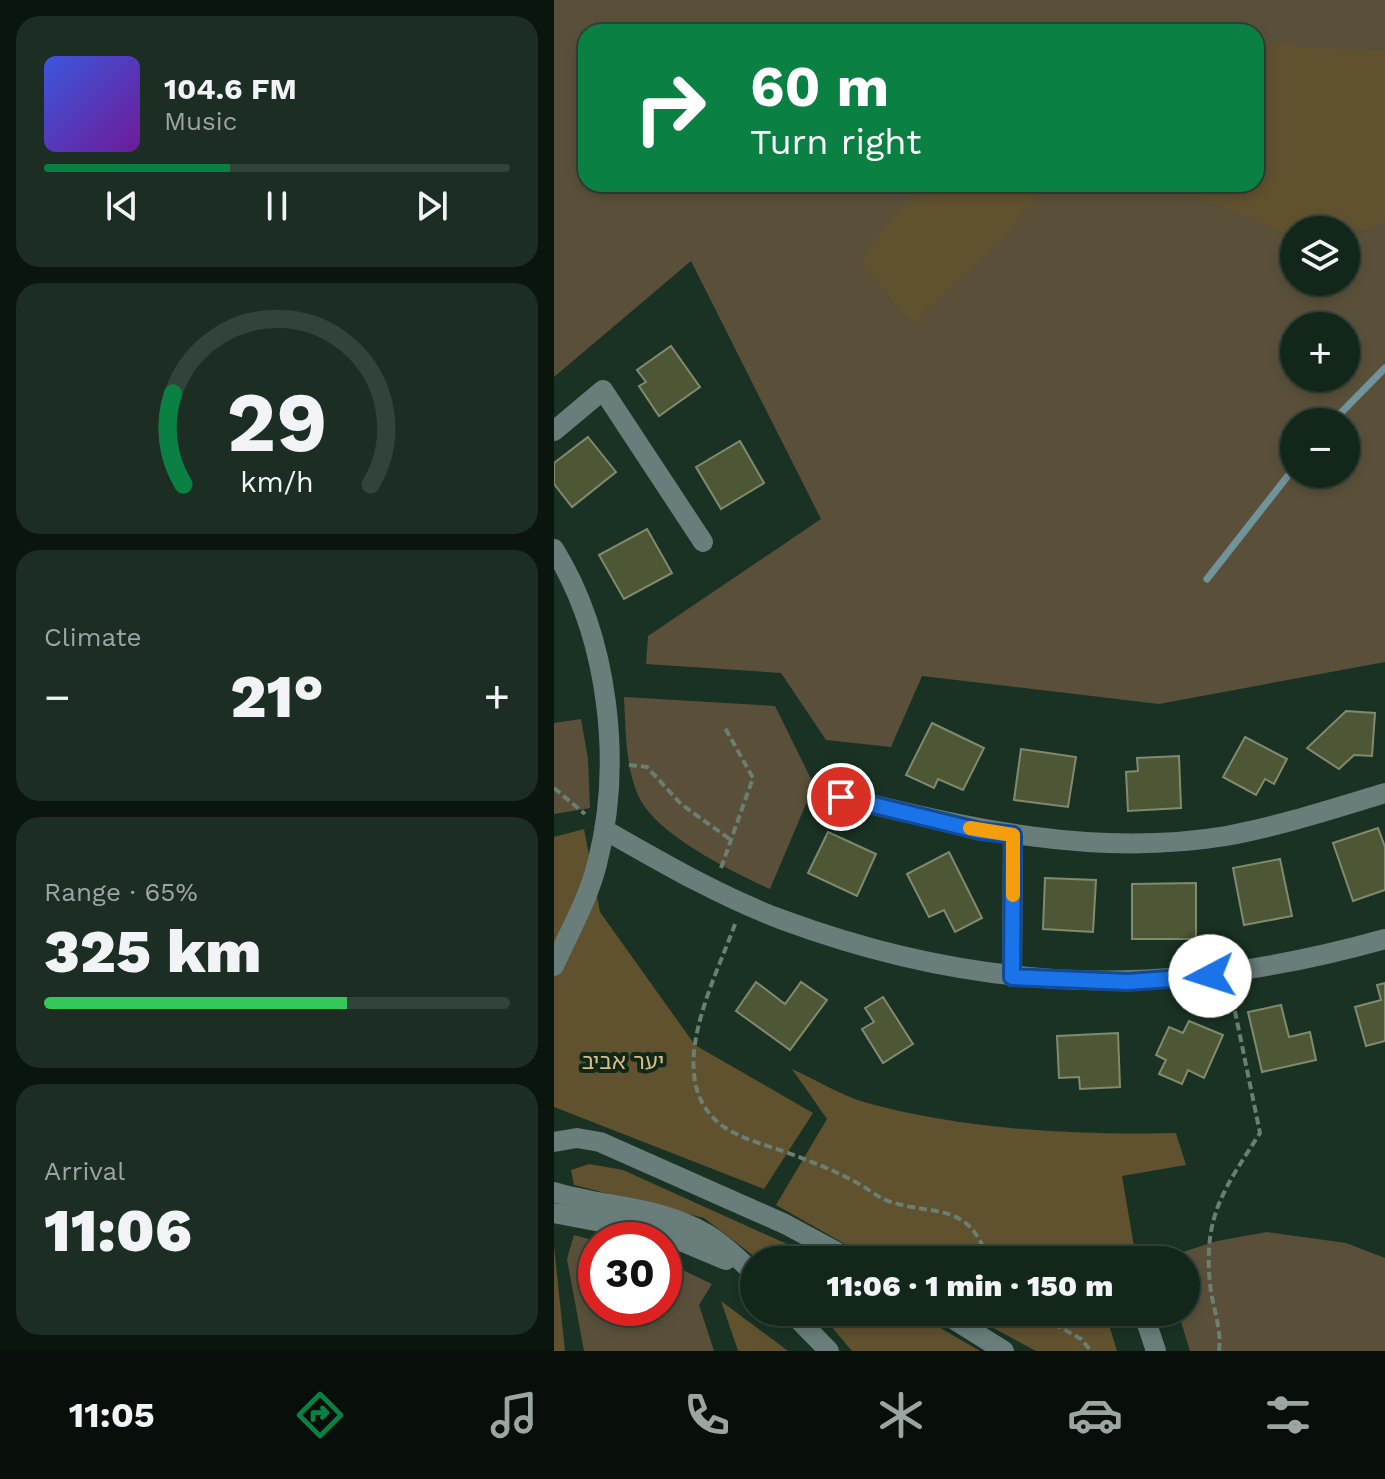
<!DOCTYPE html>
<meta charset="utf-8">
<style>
body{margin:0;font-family:"Work Sans","Noto Sans Hebrew",sans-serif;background:#1c2e23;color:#f1f3f6;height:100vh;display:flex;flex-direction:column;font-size:30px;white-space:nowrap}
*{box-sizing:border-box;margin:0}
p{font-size:26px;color:#9da5a2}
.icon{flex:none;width:44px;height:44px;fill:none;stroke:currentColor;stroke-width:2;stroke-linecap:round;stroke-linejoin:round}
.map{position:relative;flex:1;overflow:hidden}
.panel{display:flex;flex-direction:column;gap:16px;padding:16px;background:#0a150e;width:554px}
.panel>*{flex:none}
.guide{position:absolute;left:24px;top:24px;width:686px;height:168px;border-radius:24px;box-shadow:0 4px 12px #0003,0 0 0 2px #324339;background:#0b8043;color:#fff;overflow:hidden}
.controls{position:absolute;left:726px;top:216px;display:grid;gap:16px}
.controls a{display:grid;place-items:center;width:80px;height:80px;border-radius:50%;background:#13261a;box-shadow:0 4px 12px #0003,0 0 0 2px #324339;font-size:40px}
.speed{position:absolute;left:24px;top:1222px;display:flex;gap:16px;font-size:40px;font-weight:700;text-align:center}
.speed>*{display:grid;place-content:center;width:104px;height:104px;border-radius:50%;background:#13261a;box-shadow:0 4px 12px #0003,0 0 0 2px #324339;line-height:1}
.speed .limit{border:12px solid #d22;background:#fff;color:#111}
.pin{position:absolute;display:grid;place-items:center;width:68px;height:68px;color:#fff;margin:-34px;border:4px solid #fff;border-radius:50%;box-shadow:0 2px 8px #0007}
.me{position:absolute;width:88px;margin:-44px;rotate:265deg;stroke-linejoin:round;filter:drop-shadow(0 0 6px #0008)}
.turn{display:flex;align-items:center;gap:28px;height:168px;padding:0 40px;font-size:36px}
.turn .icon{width:104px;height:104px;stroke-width:2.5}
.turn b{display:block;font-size:56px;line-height:68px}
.big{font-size:60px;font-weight:800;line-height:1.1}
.panel .card{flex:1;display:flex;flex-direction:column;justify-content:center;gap:12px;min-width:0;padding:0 28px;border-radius:24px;background:#1c2e23}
.panel .dial{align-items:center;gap:0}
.dial svg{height:208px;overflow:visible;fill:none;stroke:#324339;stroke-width:7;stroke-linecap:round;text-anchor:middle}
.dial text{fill:#f1f3f6;stroke:none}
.song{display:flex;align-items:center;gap:24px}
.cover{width:96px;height:96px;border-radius:12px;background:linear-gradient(135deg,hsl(230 70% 55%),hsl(280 70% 35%))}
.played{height:8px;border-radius:4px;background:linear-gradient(90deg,#0b8043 40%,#324339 40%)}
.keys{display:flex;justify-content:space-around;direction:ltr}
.heat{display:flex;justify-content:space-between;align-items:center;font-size:44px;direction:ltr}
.charge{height:12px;border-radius:6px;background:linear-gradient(90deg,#34c759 65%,#324339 0)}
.trip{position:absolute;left:186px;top:1246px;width:460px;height:80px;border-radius:40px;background:#13261a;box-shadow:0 4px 12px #0003,0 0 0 2px #324339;font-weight:800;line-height:80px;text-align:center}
.menu{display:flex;height:128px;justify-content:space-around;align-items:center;background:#080f0a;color:#9da5a2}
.menu .icon{width:56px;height:56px}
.menu .on{color:#0b8043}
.menu b{font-size:36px;color:#f1f3f6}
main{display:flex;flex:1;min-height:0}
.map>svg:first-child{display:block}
.green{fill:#5a503a;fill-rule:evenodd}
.forest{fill:#60512f}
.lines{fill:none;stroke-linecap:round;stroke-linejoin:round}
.stream{stroke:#71939c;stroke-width:7}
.building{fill:#4e5735;stroke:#828a6e;stroke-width:2}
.path{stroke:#6a7e71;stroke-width:4;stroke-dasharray:8 4;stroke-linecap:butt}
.minor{stroke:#697d7b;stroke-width:20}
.route-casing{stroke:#114b97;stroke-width:20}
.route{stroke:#1a73e8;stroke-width:14}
.slow{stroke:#f59e0b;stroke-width:14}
.labels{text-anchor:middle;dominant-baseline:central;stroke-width:8;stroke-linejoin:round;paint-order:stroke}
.park-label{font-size:22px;fill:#d9bd82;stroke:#102819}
</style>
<main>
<section class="panel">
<div class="card">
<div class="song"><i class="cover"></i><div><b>104.6 FM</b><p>Music</p></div></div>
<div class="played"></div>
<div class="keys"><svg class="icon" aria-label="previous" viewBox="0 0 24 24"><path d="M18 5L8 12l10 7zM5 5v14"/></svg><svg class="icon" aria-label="pause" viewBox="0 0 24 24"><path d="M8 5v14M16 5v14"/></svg><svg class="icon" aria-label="next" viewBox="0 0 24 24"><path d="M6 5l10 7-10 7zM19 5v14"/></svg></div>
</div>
<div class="card dial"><svg viewBox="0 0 100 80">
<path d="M14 69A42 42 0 1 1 86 69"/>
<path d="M14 69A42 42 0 0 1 10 34" stroke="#0b8043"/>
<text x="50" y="56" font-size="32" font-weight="700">29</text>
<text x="50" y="72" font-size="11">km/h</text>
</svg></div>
<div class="card"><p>Climate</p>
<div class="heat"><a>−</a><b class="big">21°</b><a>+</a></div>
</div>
<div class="card"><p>Range · 65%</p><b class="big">325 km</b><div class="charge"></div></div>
<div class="card"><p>Arrival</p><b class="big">11:06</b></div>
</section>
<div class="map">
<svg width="831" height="1351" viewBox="0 0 831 1351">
<rect width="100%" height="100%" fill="#193223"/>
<g class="green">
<path d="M0,0H831V662L605,704L368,676L337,747L272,740L227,673L92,664L94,636L267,519L137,261L0,377ZM32,32H702V184H32ZM740,230H792V282H740ZM740,326H792V378H740ZM740,422H792V474H740Z"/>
<path d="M70,697L221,706L260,785L216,889C179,872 105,836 86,799C71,770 72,729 70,697Z"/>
<polygon points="27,719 34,759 36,808 0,814 0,723"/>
<polygon points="713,1232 792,1243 831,1258 831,1351 636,1351 624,1312 632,1312 632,1260 607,1259 663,1241"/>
<polygon points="20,1235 42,1241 42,1308 110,1308 110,1261 158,1284 145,1305 160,1351 30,1351 13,1259"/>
</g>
<g class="forest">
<path d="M702,44L831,51V221C806,238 770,230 740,230V238L692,215L604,184H702Z"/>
<polygon points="372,184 495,184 446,241 359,324 306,262 338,219"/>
<polygon points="30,829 46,912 141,1045 259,1113 210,1189 0,1107 0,837"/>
<path d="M238,1069C261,1079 286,1095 310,1102C410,1130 519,1135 622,1133L632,1165L568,1176L581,1252L567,1260H319L222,1205L273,1119Z"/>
<polygon points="35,1164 69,1170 268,1260 205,1260 150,1218 20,1185 17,1170"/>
<polygon points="0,1246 11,1351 0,1351"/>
<polygon points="167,1301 234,1351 235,1351 184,1351"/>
<polygon points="265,1312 359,1312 426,1351 298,1351"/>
<polygon points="410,1312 551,1312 563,1351 482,1351"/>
</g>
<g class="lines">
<g class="stream">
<polyline points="778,422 831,368"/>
<polyline points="653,579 740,468"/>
</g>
</g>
<g class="building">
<polygon points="117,346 146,387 105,416 85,386 92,382 83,370"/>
<polygon points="34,437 62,472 18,507 0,484 0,463"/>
<polygon points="186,441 210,483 167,509 142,467"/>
<polygon points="93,529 118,573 70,599 45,555"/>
<polygon points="792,711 821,713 818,756 800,755 785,769 753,748"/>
<polygon points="378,723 430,748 409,790 384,779 380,788 352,775"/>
<polygon points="691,737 733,759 720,784 711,779 702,795 669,777"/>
<polygon points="467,749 522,757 514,807 460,800"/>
<polygon points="625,756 627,808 574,811 572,772 584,771 583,758"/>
<polygon points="824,828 831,847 831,890 799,901 779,843"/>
<polygon points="274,832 322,854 303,896 254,873"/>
<polygon points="395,852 428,918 401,932 390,910 375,917 353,874"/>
<polygon points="726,859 738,916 690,925 679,868"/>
<polygon points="491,878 542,880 539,932 489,929"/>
<polygon points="642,883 642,939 578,939 578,884"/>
<polygon points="202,982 231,1004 247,982 273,1000 236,1050 182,1011"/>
<polygon points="831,983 831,1041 812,1046 801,1007 827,1000 823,985"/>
<polygon points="329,997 359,1044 329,1063 308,1029 320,1022 311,1008"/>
<polygon points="727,1005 735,1037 756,1032 762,1060 708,1072 694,1012"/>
<polygon points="635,1021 669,1035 650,1078 634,1070 628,1084 605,1074 612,1060 602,1055 615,1027 629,1033"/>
<polygon points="564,1033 566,1087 526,1089 525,1077 505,1078 503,1036"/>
</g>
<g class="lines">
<g class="path">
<polyline points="75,765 93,767 127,804 177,840"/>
<polyline points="0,788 31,814"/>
<polyline points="167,868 199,778 170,726"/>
<path d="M181,924C161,981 105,1081 170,1127C192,1142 225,1148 250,1159C269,1166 287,1174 305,1184C316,1190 326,1199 337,1202C381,1216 415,1201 434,1260"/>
<polyline points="479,1312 527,1339 537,1351"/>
<path d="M665,1351C668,1327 658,1307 656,1283C649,1215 671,1188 706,1133L677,992"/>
</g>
<g class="minor">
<polyline points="0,431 49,390 149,542"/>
<path d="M0,549C55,638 69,764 43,864C34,900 15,932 0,966"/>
<path d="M287,797C414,828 540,858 672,836C726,826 778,809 831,793"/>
<path d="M51,830C109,863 167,897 229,920C435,996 621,998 831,939"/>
<polyline points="458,977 459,835"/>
<polyline points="0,1142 23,1138 46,1142 231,1224 298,1260"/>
<path d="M0,1192C50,1207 105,1206 151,1233C169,1243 184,1259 200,1273"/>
<polyline points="0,1213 110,1234 172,1260"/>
<polyline points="237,1312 275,1351"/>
<polyline points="388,1312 450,1351"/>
<polyline points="589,1312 602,1351"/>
</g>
</g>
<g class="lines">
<g class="route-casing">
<polyline id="route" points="287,797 426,831 459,835 458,977 574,982 656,976"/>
</g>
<use href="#route" class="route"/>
<polyline class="slow" points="416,828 459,835 459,895"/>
</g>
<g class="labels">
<g class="park-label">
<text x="69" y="1061">יער אביב</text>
</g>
</g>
</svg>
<div class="controls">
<a><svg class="icon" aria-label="layers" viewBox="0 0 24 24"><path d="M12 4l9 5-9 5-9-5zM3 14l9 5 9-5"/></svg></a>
<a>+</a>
<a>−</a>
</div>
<div class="speed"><div class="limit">30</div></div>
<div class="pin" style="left:287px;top:797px;background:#d93025"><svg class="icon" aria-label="arrive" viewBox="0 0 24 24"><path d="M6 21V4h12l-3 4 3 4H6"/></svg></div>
<svg class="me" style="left:656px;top:976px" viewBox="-20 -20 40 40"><circle r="19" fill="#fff"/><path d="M0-13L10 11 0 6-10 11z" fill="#1a73e8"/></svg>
<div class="trip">11:06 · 1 min · 150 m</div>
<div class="guide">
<div class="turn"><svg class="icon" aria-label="right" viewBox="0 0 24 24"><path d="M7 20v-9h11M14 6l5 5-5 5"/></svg><div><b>60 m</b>Turn right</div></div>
</div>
</div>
</main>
<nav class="menu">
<b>11:05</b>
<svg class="icon on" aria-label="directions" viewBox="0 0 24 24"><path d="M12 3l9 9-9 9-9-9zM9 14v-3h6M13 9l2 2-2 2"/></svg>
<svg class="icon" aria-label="music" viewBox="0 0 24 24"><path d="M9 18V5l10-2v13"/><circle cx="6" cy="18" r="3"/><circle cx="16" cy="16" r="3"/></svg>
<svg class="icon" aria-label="phone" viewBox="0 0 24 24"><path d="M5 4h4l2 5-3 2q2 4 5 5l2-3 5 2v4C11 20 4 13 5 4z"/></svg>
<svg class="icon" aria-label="climate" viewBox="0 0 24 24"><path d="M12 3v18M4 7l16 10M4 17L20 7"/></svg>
<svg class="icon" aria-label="car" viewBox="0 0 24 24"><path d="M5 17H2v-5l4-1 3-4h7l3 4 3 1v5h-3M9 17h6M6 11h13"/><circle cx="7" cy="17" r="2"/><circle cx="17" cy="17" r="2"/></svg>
<svg class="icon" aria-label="filters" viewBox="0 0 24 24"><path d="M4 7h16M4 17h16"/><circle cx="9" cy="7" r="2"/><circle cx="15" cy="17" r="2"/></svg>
</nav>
